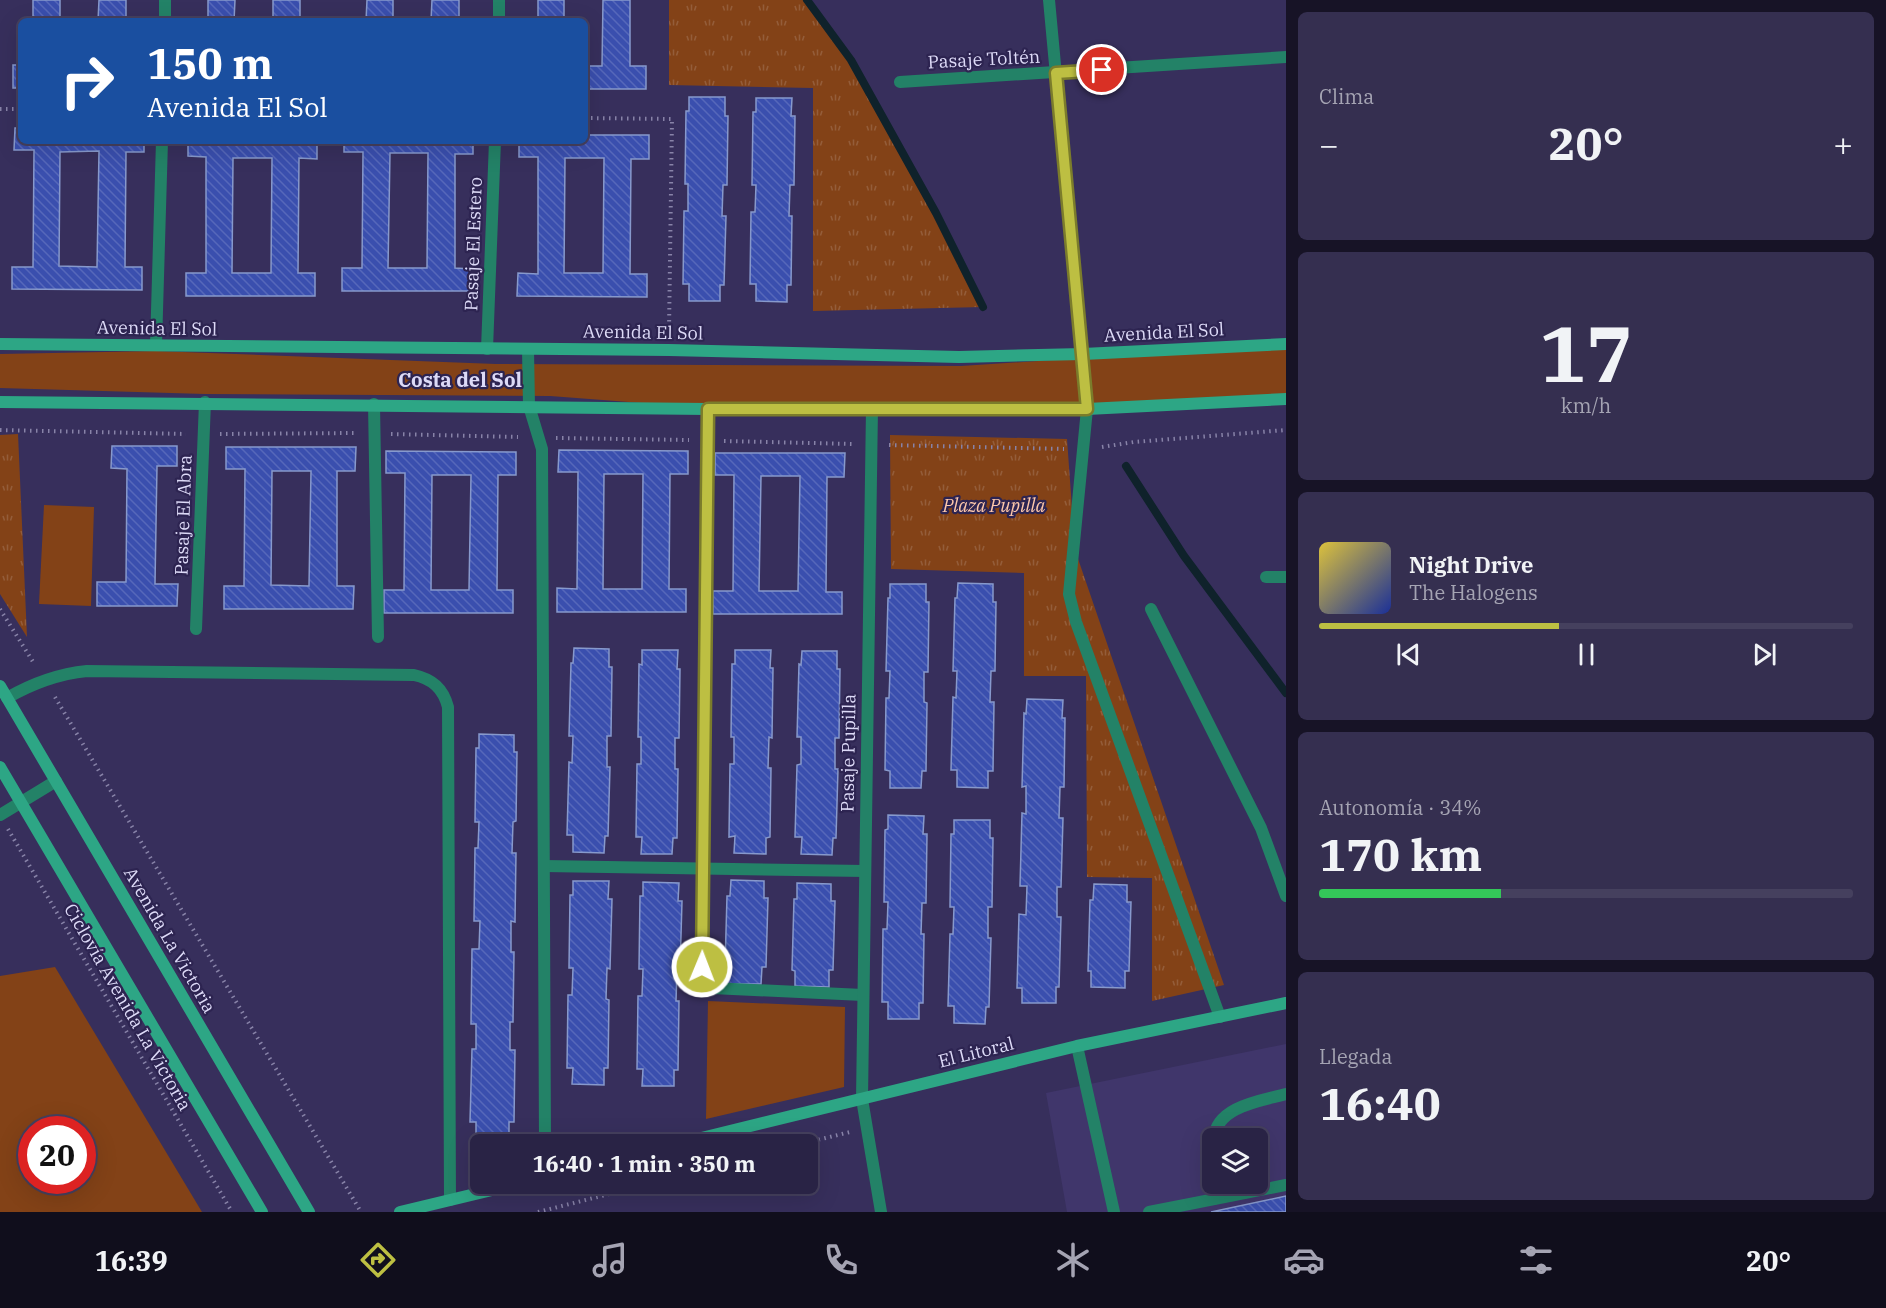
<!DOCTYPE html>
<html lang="es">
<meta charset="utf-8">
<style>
body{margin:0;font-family:"IBM Plex Serif",serif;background:#352f50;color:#f1f3f6;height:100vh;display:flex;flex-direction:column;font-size:22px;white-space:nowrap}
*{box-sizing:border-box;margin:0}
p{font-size:20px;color:#a5a4b3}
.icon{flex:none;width:33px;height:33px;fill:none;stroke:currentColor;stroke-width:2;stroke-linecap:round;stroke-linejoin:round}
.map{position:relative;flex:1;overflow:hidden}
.sheet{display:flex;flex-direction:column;gap:12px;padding:12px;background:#171326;width:600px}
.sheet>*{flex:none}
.top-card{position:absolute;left:18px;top:18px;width:570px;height:126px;border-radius:9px;box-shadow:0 6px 24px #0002,0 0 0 2px #45405e;background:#1a4fa0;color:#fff;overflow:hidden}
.controls{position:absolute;left:1202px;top:1128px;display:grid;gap:12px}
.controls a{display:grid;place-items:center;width:66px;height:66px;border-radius:9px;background:#292345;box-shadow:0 6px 24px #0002,0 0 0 2px #45405e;font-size:30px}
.speed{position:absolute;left:18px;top:1116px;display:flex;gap:12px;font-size:30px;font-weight:700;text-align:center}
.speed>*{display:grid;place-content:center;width:78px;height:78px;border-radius:50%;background:#292345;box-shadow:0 6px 24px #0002,0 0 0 2px #45405e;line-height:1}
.speed .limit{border:9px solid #d22;background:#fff;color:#111}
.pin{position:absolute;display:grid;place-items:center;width:51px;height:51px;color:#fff;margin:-26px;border:3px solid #fff;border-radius:50%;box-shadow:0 2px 6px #0007}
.me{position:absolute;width:66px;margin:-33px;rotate:1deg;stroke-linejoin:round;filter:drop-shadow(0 0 4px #0008)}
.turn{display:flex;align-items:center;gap:21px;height:126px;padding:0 30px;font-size:27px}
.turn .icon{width:78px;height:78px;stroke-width:2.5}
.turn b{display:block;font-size:42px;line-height:51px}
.big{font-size:45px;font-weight:700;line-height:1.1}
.sheet .tile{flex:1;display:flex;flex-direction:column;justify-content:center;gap:9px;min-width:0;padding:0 21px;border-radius:9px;background:#352f50}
.sheet .dial{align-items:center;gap:0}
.dial b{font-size:78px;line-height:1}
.song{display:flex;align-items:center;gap:18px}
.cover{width:72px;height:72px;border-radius:9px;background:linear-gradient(135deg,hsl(50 70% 55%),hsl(230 70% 35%))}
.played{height:6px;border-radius:3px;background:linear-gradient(90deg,#bdbf42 45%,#45405e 45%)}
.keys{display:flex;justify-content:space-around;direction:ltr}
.heat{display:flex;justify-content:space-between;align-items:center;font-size:33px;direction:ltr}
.charge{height:9px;border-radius:4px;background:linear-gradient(90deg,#34c759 34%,#45405e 0)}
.trip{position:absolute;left:470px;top:1134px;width:348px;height:60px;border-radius:9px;background:#292345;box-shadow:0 6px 24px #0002,0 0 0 2px #45405e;font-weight:700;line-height:60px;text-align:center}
.tab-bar{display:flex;height:96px;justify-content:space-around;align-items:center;background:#100e1c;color:#a5a4b3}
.tab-bar .icon{width:42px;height:42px}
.tab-bar .current{color:#bdbf42}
.tab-bar b{font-size:27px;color:#f1f3f6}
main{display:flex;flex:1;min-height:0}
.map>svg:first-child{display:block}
.built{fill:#40366b;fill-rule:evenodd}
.grass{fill:#834217;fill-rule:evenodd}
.park{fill:url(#park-tufts)}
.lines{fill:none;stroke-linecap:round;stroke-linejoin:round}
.stream{stroke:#0f222b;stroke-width:8}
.building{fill:url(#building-back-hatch);stroke:#8799cc;stroke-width:1.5;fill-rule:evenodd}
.path{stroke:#8883a8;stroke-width:4;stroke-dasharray:1.5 4.5;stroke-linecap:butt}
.lane{stroke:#238267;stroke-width:12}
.street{stroke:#238267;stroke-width:12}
.secondary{stroke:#2da685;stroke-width:12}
.route-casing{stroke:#7b7c2b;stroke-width:15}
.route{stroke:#bdbf42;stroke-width:10}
.labels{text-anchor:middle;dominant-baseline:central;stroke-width:4.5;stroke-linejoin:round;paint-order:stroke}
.street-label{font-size:18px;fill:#dddaf7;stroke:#2d2451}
.park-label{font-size:18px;font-style:italic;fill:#fec8ab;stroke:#2d2451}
.neighbourhood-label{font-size:20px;font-weight:bold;fill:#dddaf7;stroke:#2d2451}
</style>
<main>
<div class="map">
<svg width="1286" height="1212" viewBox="0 0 1286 1212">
<defs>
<pattern id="park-tufts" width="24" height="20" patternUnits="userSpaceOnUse" patternTransform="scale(1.5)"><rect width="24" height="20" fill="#834217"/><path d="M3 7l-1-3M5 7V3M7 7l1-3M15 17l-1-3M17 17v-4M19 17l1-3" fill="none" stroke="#945d3a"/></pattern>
<pattern id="building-back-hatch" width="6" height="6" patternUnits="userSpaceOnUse" patternTransform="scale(1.5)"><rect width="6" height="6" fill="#3a4fae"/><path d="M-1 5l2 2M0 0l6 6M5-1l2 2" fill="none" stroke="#5668ba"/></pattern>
</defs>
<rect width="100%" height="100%" fill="#372f5c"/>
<path class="built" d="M1286,1044V1212H1067L1046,1093ZM1212,1138H1257V1184H1212Z"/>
<g class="grass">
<polygon points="1286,349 1286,396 1119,405 708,408 550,396 205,394 0,388 0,354 156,351 496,364 961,366 1083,358"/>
<polygon points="44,505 94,507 91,606 39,604"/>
<path d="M55,967L202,1212H0V976ZM32,1130H82V1180H32Z"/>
<polygon points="708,1001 845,1007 844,1087 706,1119"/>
</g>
<g class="park">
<polygon points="669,0 807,0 851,60 936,213 983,307 813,311 813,88 669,85"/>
<polygon points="18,434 27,637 0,594 0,435"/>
<polygon points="890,435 1067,439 1075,550 1224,985 1152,1001 1152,878 1087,877 1086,676 1024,676 1024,573 891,569"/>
</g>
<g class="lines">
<g class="stream">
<polyline points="807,0 851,60 936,213 983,307"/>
<polyline points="1126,466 1184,556 1286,693"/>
</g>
</g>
<g class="building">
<rect x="33" y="0" width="27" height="21"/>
<polygon points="99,0 126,0 126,21 98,21"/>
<polygon points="208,0 235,0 234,21 208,21"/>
<rect x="273" y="0" width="27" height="21"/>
<polygon points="367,0 393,0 393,21 366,21"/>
<polygon points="432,0 459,0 459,21 431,21"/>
<rect x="538" y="0" width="26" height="21"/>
<polygon points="603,0 630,0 630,66 646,66 646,89 585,89 585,66 602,66"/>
<rect x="13" y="65" width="8" height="23"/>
<polygon points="689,97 725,97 725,116 728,116 727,185 723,185 722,216 726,216 724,285 720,285 720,301 689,301 689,284 683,284 684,211 688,211 688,184 685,184 686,111 689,111"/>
<polygon points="756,98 792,98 791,116 795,116 794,185 790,185 789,216 792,216 791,285 787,285 787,302 756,301 756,284 750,284 751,212 755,212 756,185 752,185 753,112 756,112"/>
<path d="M15,128H21V141H144V152H126L125,267H142V290L12,289V267H33L34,150H14ZM99,151L97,267L59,266L60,152Z"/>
<path d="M585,135H649V159H631L630,274H647V297L517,296L518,273L538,274V157H519V141H585ZM565,158H604L603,273H564Z"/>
<path d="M188,141H317V159L299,158L298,273H315V296H186V273H206V157L188,156ZM233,158H272L271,273H232Z"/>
<path d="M344,141H473V154H455V268L471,269V291H342V268H362L363,152H344ZM390,153H428L427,268H388Z"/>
<polygon points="112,446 177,446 177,466 157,466 155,584 178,584 177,606 97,606 97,582 126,582 127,469 111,468"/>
<path d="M226,447H356L355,471H337V586H354L353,609H224V586H244L245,469H226ZM272,471H311L309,586L271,585Z"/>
<path d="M559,450L688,451V474H670L669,589H686V612H557V588L577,589L578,472H558ZM604,474H643L642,589H603Z"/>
<path d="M386,451L516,452V475H498L497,590H513V613H384V590H404L405,473H386ZM432,475H471L469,590H431Z"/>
<path d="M715,453H845L844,477H827L826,592H842V614H713V591H733L734,475H715ZM761,476H800L798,591H759Z"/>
<polygon points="958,583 993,584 993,602 996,602 995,671 991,671 990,702 994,702 993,771 988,771 988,788 957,787 957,770 951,770 953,697 956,698 957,671 953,671 955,598 957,598"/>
<polygon points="890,584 926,584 926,602 929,602 928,672 924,672 924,702 927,703 926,771 922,771 921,788 890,788 890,771 885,770 886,698 889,698 890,671 886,671 888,598 890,598"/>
<polygon points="574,648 609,649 609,667 612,667 611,736 607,736 607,767 610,767 608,836 605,836 604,853 573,852 573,835 567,835 569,762 572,763 573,736 569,736 571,663 573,663"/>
<polygon points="642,650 678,650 677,669 680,669 679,738 675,738 675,769 678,769 677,838 673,838 672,854 641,854 642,837 636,837 637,764 641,764 641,737 638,737 639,664 642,665"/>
<polygon points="735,650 771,650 770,668 773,668 772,738 769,737 768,768 771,768 770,837 766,838 766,854 734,853 735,836 729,837 730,764 734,764 734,737 731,737 732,664 735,664"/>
<polygon points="802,651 837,651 837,669 840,669 839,738 835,738 835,769 838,769 836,838 833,838 832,855 801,854 802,837 795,837 797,765 801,764 801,737 797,737 799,664 801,665"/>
<polygon points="1027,699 1063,700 1062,718 1065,718 1064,787 1060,787 1059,818 1063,818 1061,887 1057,887 1057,917 1061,917 1059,987 1056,987 1056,1003 1022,1003 1022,988 1017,988 1019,914 1026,915 1027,886 1020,886 1022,813 1026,814 1026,786 1022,787 1024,713 1026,714"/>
<polygon points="479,734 514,735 514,752 517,752 516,821 513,822 512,853 516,853 515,922 511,921 511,952 514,952 513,1022 510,1022 510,1050 515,1050 514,1122 509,1122 509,1136 476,1137 476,1122 470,1122 472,1049 476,1049 476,1024 471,1024 472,949 479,949 480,921 474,921 475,848 478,848 479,822 475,822 476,748 479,748"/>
<polygon points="888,815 924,816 923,834 927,834 926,903 922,903 921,934 924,934 923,1003 919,1003 919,1019 888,1019 888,1002 882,1002 883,929 887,929 888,902 884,902 885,830 888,829"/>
<polygon points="954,820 990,820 990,838 993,838 992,907 988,907 988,938 991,938 989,1007 986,1007 985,1024 954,1023 954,1006 948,1006 950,934 953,934 954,907 950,907 951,834 954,834"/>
<polygon points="731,880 764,881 764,898 768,898 766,967 762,967 761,984 728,984 728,967 725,967 727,896 730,896"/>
<polygon points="573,881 609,881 608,899 612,899 610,969 607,968 606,999 609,1000 608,1068 604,1068 604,1085 572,1084 573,1068 567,1068 568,995 572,995 573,968 569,968 570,895 573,895"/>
<polygon points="643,882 679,883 678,901 682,901 680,970 677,970 676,1001 679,1001 678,1070 674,1070 674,1086 642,1086 643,1069 637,1069 638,996 642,996 643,969 639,969 640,896 643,896"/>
<polygon points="797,883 831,884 831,901 835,901 833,970 829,970 829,987 795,986 795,971 792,970 794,899 797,899"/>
<polygon points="1094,884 1127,885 1127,902 1131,902 1129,971 1125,971 1125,988 1091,987 1091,971 1088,971 1090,900 1093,900"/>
<polygon points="1286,1196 1286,1212 1211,1212"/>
</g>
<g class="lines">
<g class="path">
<polyline points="0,109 21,109"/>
<polyline points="585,118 672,119 669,331"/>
<polyline points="0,430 186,434"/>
<polyline points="220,434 356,433"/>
<polyline points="391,434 518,437"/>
<polyline points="556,438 689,440"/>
<polyline points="724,441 854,444"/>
<polyline points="889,445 1064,449"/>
<polyline points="1102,447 1134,442 1286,430"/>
<polyline points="0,609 35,665"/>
<polyline points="55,697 361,1212"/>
<polyline points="8,829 232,1212"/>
<polyline points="801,1144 850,1132"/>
<polyline points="538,1212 649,1184"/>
</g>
<g class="lane">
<polyline points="708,409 702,967 706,980 712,988 863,995"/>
<polyline points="1151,609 1261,828 1286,896"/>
<path d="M7,698C33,683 57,674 87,671L414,675C432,679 443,688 448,707L450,1200"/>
<polyline points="544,866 865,871"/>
<polyline points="1077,1046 1114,1212"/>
<path d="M1214,1138C1217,1106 1261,1101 1286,1094"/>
<polyline points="1214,1184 1214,1199"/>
<polyline points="1149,1212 1286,1185"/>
</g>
<g class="street">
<polyline points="1049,0 1087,409 1069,594 1076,622 1220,1017"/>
<polyline points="165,21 165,0"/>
<polyline points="499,21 499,0"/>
<polyline points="900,82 1286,57"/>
<polyline points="156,345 162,141"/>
<polyline points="487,349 495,141"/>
<polyline points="528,349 529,406 542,449 545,1144"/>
<polyline points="374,404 378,637"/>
<polyline points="872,408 862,1099 881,1212"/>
<polyline points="1266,577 1286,577"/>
<polyline points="196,629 205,402"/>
<polyline points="0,815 56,781"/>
</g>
<g class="secondary">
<polyline points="0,344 669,350 959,357 1083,354 1286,344"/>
<polyline points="0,402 708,409 1087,409 1286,399"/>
<polyline points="0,686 309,1212"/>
<polyline points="0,767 262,1212"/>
<polyline points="677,1144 1077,1046 1286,1003"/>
<polyline points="400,1212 517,1184"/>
</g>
</g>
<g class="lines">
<g class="route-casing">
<polyline id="route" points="702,967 708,409 1087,409 1056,73 1102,70"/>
</g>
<use href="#route" class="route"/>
</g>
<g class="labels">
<g class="street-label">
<text transform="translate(984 59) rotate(-3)">Pasaje Toltén</text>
<text transform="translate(473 244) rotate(-88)">Pasaje El Estero</text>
<text transform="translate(157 328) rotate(1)">Avenida El Sol</text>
<text transform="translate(643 332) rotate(1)">Avenida El Sol</text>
<text transform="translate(1164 332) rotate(-3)">Avenida El Sol</text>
<text transform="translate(183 515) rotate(-88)">Pasaje El Abra</text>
<text transform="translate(848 753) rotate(-89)">Pasaje Pupilla</text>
<text transform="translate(170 940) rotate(60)">Avenida La Victoria</text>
<text transform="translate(128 1007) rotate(60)">Ciclovía Avenida La Victoria</text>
<text transform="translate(976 1052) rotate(-14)">El Litoral</text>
</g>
<g class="park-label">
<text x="994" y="505">Plaza Pupilla</text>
</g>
<g class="neighbourhood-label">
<text x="460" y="379">Costa del Sol</text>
</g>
</g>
</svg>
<div class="controls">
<a><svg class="icon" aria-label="layers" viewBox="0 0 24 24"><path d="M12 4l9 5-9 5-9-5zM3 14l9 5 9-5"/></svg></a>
</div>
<div class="speed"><div class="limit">20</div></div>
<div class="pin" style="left:1102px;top:70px;background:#d93025"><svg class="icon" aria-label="arrive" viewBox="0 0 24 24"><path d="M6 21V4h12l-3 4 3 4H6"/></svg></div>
<svg class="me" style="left:702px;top:967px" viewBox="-20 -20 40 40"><circle r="17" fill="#bdbf42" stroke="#fff" stroke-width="3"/><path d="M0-11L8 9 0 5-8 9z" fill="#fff"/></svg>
<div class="trip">16:40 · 1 min · 350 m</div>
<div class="top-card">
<div class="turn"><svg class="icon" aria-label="right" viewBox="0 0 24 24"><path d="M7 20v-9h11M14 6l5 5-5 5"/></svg><div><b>150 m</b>Avenida El Sol</div></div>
</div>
</div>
<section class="sheet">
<div class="tile"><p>Clima</p>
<div class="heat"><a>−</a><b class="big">20°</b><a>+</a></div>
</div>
<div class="tile dial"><b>17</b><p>km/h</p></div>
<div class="tile">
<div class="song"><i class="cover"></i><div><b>Night Drive</b><p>The Halogens</p></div></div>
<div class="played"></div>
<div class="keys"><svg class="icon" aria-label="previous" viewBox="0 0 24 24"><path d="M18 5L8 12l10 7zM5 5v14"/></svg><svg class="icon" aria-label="pause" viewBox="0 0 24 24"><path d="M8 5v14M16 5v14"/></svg><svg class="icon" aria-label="next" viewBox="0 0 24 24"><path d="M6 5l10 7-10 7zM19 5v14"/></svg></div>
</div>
<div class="tile"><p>Autonomía · 34%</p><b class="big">170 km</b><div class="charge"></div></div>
<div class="tile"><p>Llegada</p><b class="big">16:40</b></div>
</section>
</main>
<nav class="tab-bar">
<b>16:39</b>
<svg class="icon current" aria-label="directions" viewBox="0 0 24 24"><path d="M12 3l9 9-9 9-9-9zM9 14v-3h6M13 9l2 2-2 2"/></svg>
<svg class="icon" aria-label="music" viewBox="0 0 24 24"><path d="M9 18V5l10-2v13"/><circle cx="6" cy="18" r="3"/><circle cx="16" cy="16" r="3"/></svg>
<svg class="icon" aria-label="phone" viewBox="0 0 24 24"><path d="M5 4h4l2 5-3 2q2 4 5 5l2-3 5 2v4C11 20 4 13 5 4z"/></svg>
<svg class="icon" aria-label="climate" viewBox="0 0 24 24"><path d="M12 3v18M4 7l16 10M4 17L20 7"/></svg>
<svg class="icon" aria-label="car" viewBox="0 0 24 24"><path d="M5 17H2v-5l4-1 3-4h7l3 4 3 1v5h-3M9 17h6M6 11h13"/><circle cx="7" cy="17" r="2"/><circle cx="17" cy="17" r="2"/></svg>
<svg class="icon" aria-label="filters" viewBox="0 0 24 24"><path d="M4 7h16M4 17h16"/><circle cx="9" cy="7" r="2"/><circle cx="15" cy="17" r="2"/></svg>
<b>20°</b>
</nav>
